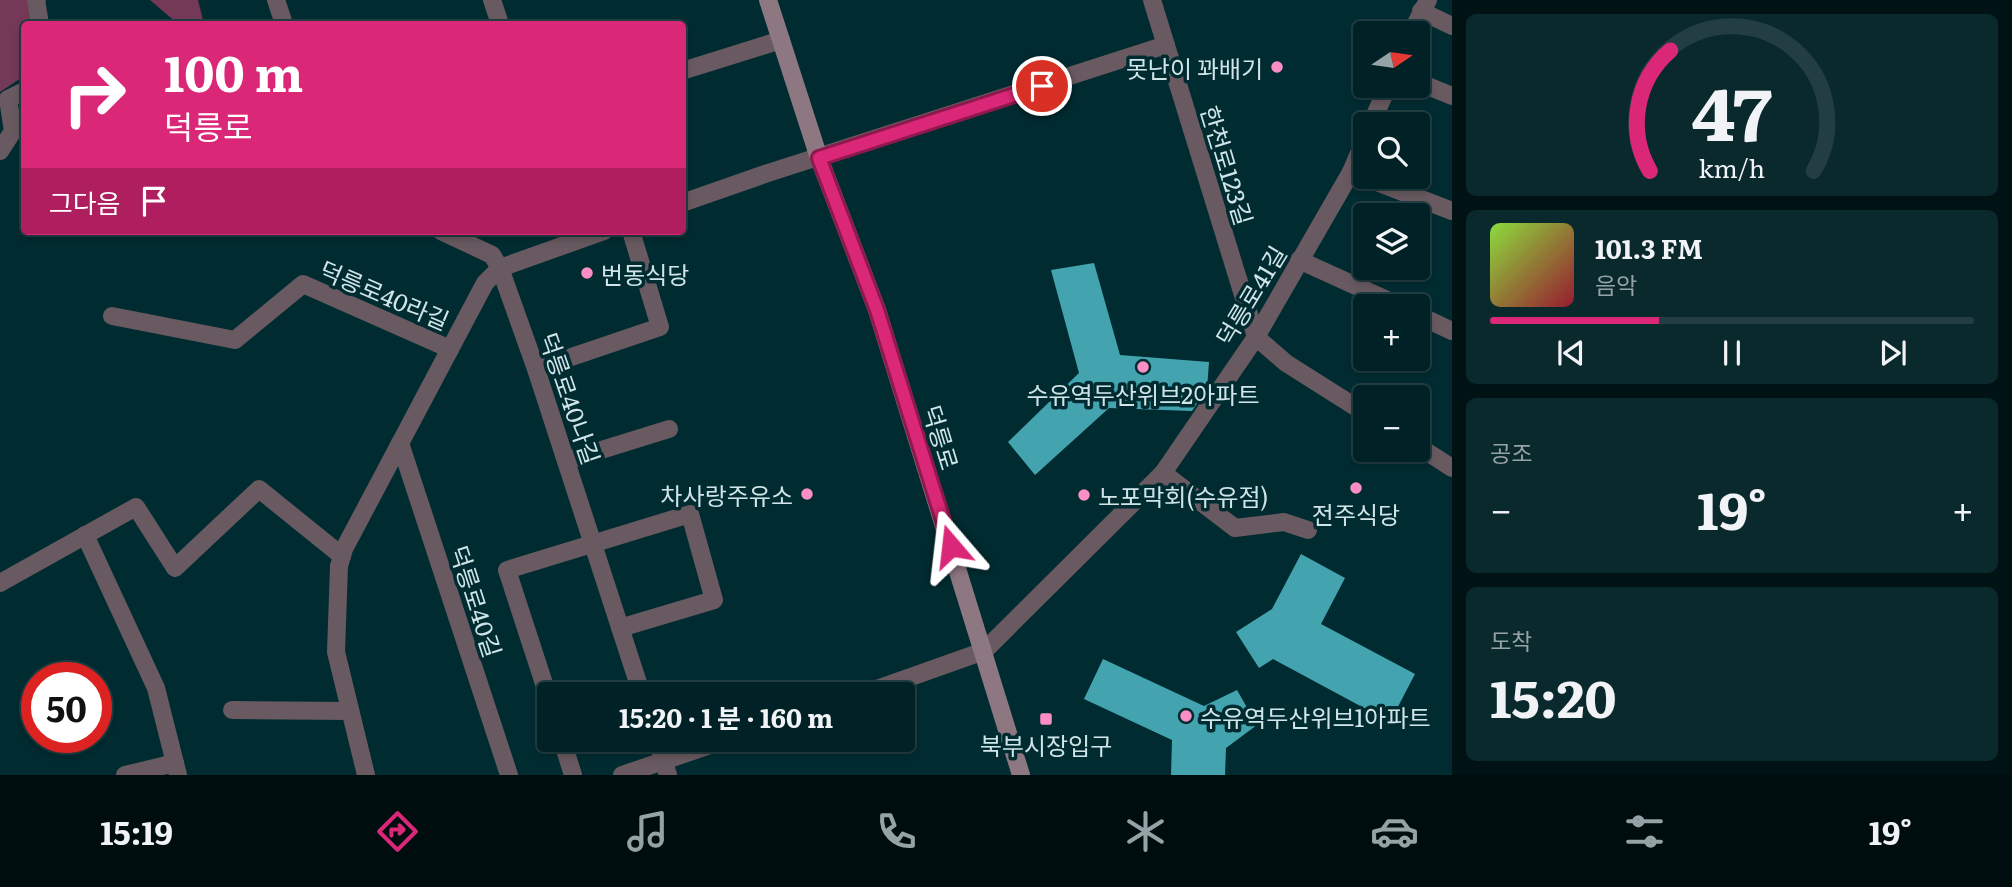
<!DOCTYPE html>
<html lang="ko">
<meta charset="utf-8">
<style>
body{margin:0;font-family:Literata,"Noto Sans KR",serif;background:#0a292d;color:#f1f3f6;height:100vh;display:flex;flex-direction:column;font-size:26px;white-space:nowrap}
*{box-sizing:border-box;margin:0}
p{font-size:23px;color:#95a3a7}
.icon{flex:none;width:38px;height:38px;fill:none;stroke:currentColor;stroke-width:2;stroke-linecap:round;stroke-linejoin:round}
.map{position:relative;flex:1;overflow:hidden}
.panel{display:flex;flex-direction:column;gap:14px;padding:14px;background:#001214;width:560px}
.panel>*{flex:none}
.hud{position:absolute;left:21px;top:21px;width:665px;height:214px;border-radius:7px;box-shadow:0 4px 10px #0003,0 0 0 2px #223e42;background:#db2777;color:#fff;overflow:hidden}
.needle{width:46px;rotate:77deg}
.tools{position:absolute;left:1353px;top:21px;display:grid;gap:14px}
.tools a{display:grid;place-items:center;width:77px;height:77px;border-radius:7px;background:#002125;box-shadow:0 4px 10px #0003,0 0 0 2px #223e42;font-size:35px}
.speed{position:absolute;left:21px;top:662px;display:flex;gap:14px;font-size:35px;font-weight:700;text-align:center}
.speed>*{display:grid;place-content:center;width:91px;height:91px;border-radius:50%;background:#002125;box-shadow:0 4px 10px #0003,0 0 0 2px #223e42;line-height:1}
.speed .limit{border:10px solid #d22;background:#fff;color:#111}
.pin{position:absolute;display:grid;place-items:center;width:60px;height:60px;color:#fff;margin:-30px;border:4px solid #fff;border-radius:50%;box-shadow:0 2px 7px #0007}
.me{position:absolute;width:77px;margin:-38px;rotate:343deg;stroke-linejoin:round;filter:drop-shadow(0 0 5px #0008)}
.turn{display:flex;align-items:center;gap:24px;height:147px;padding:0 28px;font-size:32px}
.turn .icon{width:91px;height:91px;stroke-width:2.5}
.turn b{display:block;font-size:49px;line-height:60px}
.then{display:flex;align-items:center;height:66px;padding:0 28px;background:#0003;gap:14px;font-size:26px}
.big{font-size:52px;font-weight:700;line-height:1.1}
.panel .tile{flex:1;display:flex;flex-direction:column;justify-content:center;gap:10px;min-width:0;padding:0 24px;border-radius:10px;background:#0a292d}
.panel .dial{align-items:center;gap:0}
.dial svg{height:182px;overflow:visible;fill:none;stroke:#223e42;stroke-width:7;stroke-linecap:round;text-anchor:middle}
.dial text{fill:#f1f3f6;stroke:none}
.song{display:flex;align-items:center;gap:21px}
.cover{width:84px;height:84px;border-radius:10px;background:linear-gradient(135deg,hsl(90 70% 55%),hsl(350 70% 35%))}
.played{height:7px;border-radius:4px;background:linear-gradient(90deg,#db2777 35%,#223e42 35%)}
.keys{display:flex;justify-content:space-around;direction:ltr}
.heat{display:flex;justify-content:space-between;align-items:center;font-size:38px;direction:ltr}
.trip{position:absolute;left:537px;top:682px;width:378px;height:70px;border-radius:7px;background:#002125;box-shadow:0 4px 10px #0003,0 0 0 2px #223e42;font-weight:700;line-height:70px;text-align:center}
.dock{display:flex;height:112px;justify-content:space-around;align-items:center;background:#000d0f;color:#95a3a7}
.dock .icon{width:49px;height:49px}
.dock .on{color:#db2777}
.dock b{font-size:32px;color:#f1f3f6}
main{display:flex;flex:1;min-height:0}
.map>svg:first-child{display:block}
.forest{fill:#743957}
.building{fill:#43a4b0}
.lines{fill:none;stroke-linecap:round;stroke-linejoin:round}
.minor{stroke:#685a60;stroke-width:18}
.secondary{stroke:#8d7781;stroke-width:18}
.route-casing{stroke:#8e194d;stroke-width:18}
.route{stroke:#db2777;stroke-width:12}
.poi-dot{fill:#fb8fc5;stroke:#002c31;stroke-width:2.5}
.labels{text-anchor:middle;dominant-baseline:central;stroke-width:7;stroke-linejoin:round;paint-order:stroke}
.poi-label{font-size:24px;fill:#d0e5e8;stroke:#002c31;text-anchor:start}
.street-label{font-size:24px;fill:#d0e5e8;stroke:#002c31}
</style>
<main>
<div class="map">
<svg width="1452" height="775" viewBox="0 0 1452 775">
<rect width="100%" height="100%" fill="#002c31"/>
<g class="forest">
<polygon points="0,0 46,0 42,24 24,24 24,76 0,92"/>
<polygon points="150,0 198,0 204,24 178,24"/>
</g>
<g class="building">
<polygon points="1094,263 1120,355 1209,362 1207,389 1192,411 1109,408 1035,475 1008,442 1079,373 1051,270"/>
<polygon points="1301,554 1345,578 1321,624 1415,674 1390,722 1273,659 1259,668 1236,632 1272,609"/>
<polygon points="1103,659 1204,706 1237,690 1257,725 1226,748 1225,775 1171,775 1172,740 1084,699"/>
</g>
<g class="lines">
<g class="minor">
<polyline points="36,0 40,24"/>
<polyline points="276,0 284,24"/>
<polyline points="492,0 500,24"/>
<polyline points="1152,0 1256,337 1286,363 1365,413"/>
<polyline points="1421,11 1452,26"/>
<polyline points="1411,33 1428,0"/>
<polyline points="682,71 781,40"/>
<polyline points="1418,82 1452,96"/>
<polyline points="1371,124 1388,86"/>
<polyline points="0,151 13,131 8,99 24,91"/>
<polyline points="1351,172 1452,211"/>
<polyline points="682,203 768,173 1166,45"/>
<polyline points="441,231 492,255 500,268 536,369 642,695"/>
<polyline points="1299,260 1400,306"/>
<polyline points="1418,315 1452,331"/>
<polyline points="112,316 235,340 303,284 450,349"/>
<polyline points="536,369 660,327 631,231"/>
<polyline points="400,443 509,775"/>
<polyline points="1418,446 1452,468"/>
<polyline points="566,461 669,429"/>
<polyline points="1163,473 1235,528 1284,522 1308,530"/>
<polyline points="85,535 156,688 178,775"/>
<polyline points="0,583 136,507 175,568 259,489 342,556"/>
<polyline points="860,695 984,651 1163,473 1256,337 1351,172 1365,139"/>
<polyline points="550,702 507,570 690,514 714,600 620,628"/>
<polyline points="232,710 350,711"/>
<polyline points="562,740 573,775"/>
<polyline points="657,740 668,775"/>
<polyline points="125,775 175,763"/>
<polyline points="366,775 336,652 339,566 344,549 485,283 500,268 604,231"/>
<polyline points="622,775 725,740"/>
</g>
<polyline class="secondary" points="768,0 819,158 877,310 1021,775"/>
</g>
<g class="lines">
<g class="route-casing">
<polyline id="route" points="951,546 877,310 819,158 1042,86"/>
</g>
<use href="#route" class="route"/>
</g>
<g class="poi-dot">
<circle cx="1277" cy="67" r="7"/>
<circle cx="587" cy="273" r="7"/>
<circle cx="1143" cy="367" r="7"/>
<circle cx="1356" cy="488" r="7"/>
<circle cx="807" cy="494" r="7"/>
<circle cx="1084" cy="495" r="7"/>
<circle cx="1186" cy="716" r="7"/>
<rect x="1039" y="712" width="14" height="14" rx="3.5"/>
</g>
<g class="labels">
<g class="poi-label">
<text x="1263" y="67" text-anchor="end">못난이 꽈배기</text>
<text x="601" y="273">번동식당</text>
<text x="1143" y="393" text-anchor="middle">수유역두산위브2아파트</text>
<text x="793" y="494" text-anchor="end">차사랑주유소</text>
<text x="1098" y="495">노포막회(수유점)</text>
<text x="1356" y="513" text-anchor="middle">전주식당</text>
<text x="1200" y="716">수유역두산위브1아파트</text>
<text x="1046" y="744" text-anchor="middle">북부시장입구</text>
</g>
<g class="street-label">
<text transform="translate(1228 165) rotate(73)">한천로123길</text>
<text transform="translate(385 294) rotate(23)">덕릉로40라길</text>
<text transform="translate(1250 295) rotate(-59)">덕릉로41길</text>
<text transform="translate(571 398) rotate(71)">덕릉로40나길</text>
<text transform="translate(942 437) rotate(73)">덕릉로</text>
<text transform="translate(477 601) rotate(72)">덕릉로40길</text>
</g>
</g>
</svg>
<div class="tools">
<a><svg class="needle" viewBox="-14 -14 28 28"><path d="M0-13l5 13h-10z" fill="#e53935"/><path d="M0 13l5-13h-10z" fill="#95a3a7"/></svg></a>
<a><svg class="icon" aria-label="search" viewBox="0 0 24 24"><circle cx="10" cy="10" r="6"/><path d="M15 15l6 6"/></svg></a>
<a><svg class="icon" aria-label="layers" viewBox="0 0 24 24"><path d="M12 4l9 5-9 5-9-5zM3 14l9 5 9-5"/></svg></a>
<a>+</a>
<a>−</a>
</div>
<div class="speed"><div class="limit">50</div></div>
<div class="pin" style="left:1042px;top:86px;background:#d93025"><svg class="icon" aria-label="arrive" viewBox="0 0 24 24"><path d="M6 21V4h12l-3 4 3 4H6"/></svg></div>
<svg class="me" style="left:951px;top:546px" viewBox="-20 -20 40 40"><path d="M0-17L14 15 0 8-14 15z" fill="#db2777" stroke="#fff" stroke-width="4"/></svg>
<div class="trip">15:20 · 1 분 · 160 m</div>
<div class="hud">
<div class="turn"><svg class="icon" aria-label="right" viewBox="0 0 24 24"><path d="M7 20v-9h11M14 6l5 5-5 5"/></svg><div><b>100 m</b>덕릉로</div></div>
<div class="then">그다음<svg class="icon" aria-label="arrive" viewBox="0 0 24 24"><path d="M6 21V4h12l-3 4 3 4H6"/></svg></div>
</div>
</div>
<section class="panel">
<div class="tile dial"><svg viewBox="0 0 100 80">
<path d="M14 69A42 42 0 1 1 86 69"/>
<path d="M14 69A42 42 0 0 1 23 16" stroke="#db2777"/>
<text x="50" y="56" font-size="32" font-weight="700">47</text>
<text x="50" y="72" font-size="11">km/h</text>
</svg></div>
<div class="tile">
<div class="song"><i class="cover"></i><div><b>101.3 FM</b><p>음악</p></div></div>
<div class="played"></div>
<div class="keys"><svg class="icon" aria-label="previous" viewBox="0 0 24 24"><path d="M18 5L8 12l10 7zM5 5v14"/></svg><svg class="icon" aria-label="pause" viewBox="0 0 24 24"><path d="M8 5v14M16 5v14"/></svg><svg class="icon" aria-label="next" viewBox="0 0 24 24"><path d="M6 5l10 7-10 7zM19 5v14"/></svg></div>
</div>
<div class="tile"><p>공조</p>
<div class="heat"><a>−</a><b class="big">19°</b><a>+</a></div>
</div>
<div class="tile"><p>도착</p><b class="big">15:20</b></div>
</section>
</main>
<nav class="dock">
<b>15:19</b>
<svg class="icon on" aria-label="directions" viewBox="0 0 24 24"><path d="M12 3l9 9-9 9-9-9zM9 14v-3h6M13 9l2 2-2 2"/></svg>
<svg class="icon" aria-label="music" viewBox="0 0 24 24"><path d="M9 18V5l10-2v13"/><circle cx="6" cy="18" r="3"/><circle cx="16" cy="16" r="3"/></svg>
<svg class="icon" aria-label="phone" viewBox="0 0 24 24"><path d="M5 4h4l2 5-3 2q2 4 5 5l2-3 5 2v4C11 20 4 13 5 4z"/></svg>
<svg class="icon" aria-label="climate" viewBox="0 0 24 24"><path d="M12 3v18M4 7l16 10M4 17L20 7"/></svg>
<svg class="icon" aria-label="car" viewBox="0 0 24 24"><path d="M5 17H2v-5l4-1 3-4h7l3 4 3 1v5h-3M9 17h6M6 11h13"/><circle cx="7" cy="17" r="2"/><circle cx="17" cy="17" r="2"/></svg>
<svg class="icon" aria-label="filters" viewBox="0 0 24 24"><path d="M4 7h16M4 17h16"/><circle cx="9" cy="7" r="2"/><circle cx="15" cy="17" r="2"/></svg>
<b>19°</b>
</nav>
